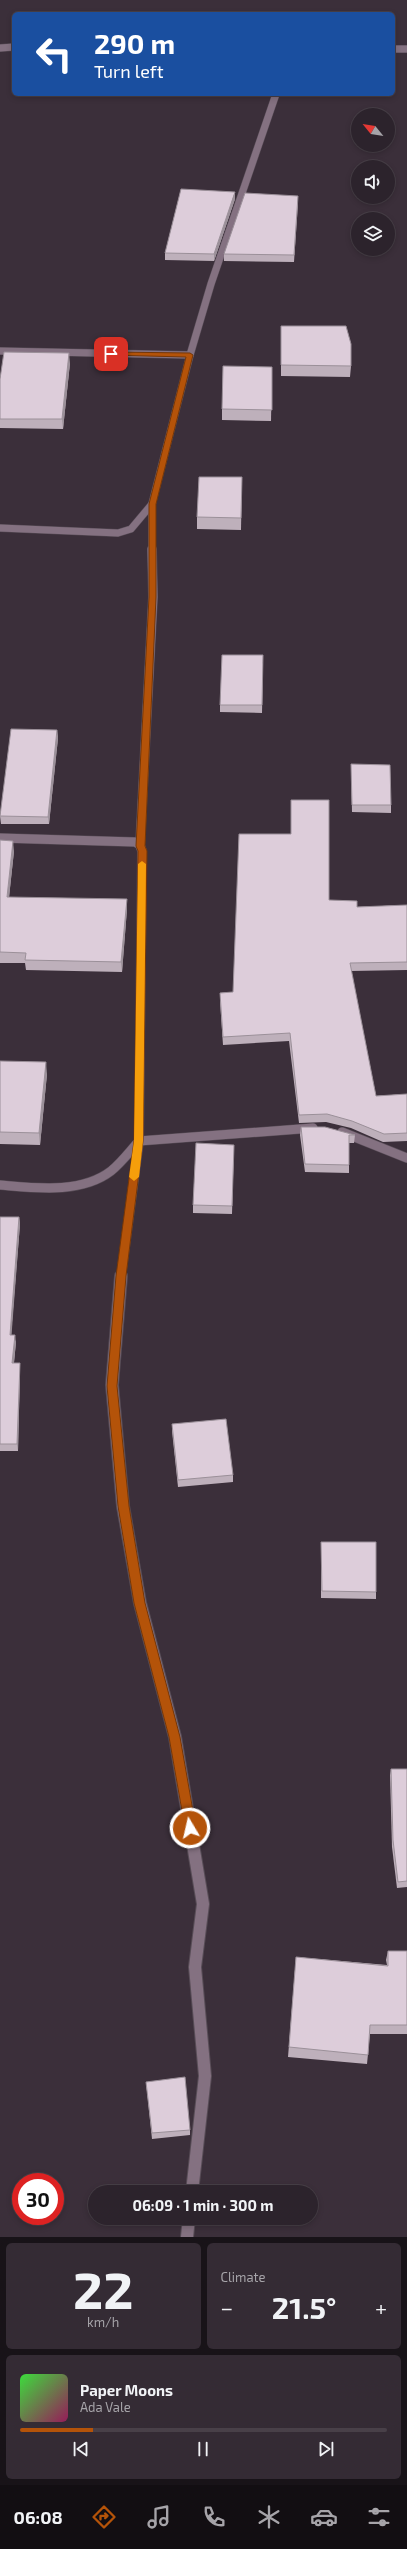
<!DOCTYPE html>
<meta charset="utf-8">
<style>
body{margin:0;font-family:"Exo 2",sans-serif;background:#342b34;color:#f1f3f6;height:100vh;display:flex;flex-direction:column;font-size:15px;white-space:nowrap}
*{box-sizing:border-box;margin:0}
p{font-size:13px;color:#a6a4a9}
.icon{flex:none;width:22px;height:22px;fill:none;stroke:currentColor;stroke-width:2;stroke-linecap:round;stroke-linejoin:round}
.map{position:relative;height:2237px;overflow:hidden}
.side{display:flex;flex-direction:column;gap:6px;padding:6px;background:#181318;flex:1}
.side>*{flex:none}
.banner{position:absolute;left:12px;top:12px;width:383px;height:84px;border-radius:6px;box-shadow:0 2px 6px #0003,0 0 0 1px #484048;background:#1a4fa0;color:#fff;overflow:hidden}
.needle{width:26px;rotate:300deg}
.controls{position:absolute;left:351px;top:108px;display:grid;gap:8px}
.controls a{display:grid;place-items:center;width:44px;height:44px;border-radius:50%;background:#2c232c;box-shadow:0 2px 6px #0003,0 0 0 1px #484048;font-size:20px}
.speed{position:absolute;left:12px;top:2173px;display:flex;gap:8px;font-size:20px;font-weight:700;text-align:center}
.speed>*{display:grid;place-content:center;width:52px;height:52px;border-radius:50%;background:#2c232c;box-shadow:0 2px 6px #0003,0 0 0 1px #484048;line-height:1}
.speed .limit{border:6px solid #d22;background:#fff;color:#111}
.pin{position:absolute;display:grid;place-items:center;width:34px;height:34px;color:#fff;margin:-17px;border-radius:8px;box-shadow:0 2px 6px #0006}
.me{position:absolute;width:44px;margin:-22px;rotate:351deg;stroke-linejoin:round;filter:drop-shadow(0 0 3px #0008)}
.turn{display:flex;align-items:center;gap:14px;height:84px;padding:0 16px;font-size:18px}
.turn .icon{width:52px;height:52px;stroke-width:2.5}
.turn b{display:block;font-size:28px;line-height:34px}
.big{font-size:30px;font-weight:700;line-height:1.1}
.side .tile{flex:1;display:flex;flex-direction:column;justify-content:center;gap:6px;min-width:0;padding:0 14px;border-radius:6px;background:#342b34}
.side .dial{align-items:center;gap:0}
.dial b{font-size:52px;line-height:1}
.song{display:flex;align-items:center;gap:12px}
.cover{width:48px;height:48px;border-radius:6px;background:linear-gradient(135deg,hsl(120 70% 55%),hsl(330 70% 35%))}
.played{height:4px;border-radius:2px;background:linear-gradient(90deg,#b45309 20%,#484048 20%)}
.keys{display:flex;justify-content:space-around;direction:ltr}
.heat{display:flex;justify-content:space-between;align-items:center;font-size:22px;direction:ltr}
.side .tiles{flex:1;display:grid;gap:6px;grid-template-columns:1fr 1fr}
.tile:last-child{grid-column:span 2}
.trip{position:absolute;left:88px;top:2185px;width:230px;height:40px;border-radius:20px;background:#2c232c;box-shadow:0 2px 6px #0003,0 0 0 1px #484048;font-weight:700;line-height:40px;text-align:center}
.tabs{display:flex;height:64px;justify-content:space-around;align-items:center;background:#120e12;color:#a6a4a9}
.tabs .icon{width:28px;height:28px}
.tabs .current{color:#b45309}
.tabs b{font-size:18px;color:#f1f3f6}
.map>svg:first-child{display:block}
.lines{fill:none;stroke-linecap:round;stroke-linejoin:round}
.minor-far2-casing{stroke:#584d57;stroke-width:8}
.minor-far1-casing{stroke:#584d57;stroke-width:10}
.minor-casing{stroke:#584d57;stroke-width:14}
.minor-far2{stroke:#847181;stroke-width:7}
.minor-far1{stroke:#847181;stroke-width:9}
.minor{stroke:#847181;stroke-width:12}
.wall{fill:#beb0bb}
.shaded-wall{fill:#9b9099}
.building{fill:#ddcdda;stroke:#9b9099}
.route{fill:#b45309;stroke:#753606}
.slow{fill:#f59e0b}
</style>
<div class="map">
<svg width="407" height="2237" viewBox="0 0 407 2237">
<rect width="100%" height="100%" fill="#3b2f3a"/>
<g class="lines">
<g class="minor-far2-casing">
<g id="minor-far2">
<polyline points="0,48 14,47"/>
<polyline points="393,49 407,49"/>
<polyline points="0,351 190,355"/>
<polyline points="152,504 152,550"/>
<polyline points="0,528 118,533 131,529 152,504 190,355 211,284 276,94"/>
</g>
</g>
<g class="minor-far1-casing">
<g id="minor-far1">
<polyline points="0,838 135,842 140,845 142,851 139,1141 121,1277"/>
<polyline points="140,845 153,597 152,549"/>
<polyline points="342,1132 407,1158"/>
<path d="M0,1185C36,1188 81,1194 111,1171C122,1162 130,1151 139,1141L313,1128"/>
</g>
</g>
<g class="minor-casing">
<g id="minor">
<polyline points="121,1276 112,1385 123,1506 140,1603 175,1737 203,1904 195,1967 205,2076 192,2192"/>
<polyline points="187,2237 189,2218"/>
</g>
</g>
<use href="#minor-far2" class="minor-far2"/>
<use href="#minor-far1" class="minor-far1"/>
<use href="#minor" class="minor"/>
</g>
<g class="wall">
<polygon points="235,199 214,261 165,260 165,253"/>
<polygon points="298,203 294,262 224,261 224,254"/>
<polygon points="281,326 351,366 350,377 281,376"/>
<polygon points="70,363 63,429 0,428 0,379"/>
<polygon points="272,367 271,421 222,420 222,409"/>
<polygon points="242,477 241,530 197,529 197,517"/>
<polygon points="263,663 262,713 220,712 220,705"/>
<polygon points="57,730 58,738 49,824 1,824 0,816"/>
<polygon points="351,764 391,805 391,813 352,812"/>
<polygon points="0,840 14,851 9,897 127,909 122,972 26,970 25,963 0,963"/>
<polygon points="329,900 357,907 407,905 407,970 351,971 376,1096 407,1094 407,1141 383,1142 351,1128 326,1122 299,1123 289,1041 223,1045 220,1001 220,993 233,992"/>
<polygon points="0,1061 47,1074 40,1145 0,1144"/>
<polygon points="301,1127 355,1135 354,1143 349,1143 349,1173 305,1172 300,1135"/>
<polygon points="234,1145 232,1214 193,1213 193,1205"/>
<polygon points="0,1217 19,1217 20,1224 11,1335 16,1342 14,1363 20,1363 20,1371 18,1451 0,1451"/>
<polygon points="172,1424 233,1475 233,1482 178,1487 172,1431"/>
<polygon points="321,1542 376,1592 376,1599 321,1598"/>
<polygon points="391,1769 407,1769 407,1887 397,1888 392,1847 390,1775"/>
<polygon points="388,1951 407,1951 407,2034 370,2034 367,2064 288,2057 296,1957 387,1965 386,1960"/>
<polygon points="146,2082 190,2130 190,2135 152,2139"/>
</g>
<g class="shaded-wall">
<polygon points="235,192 235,199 214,261 214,254"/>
<polygon points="69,353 70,363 63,429 62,419"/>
<polygon points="57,730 58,738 49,824 48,817"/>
<polygon points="13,841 14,851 8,907 7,897"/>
<polygon points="127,899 127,909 122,972 121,962"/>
<polygon points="46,1062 47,1074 40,1145 39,1133"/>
<polygon points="19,1217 20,1224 11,1342 10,1335"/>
<polygon points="15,1335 16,1342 13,1371 12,1363"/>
<polygon points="20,1363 20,1371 18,1451 17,1444"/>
</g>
<g class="building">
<polygon points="181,189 235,192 214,254 165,253"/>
<polygon points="245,193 298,196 294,255 224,254"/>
<polygon points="281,326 346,326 351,344 351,366 281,365"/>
<polygon points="4,352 69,353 62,419 0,419 0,379"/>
<polygon points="223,366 272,367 272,410 222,409"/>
<polygon points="199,477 242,477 241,518 197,517"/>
<polygon points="222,655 263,655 262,705 220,705"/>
<polygon points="11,729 57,730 48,817 0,816"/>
<polygon points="351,764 390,765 391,805 352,805"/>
<polygon points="291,800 329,800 329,900 357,901 357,907 407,905 407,962 350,963 376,1096 407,1094 407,1133 384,1134 352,1121 327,1114 299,1115 290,1033 223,1037 220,993 233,992 239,834 291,834"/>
<polygon points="0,840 13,841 7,897 127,899 121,962 25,960 26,953 0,952"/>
<polygon points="0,1061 46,1062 39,1133 0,1132"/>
<polygon points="301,1127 325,1127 355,1135 349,1135 349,1165 305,1164"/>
<polygon points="196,1143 234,1145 232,1206 193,1205"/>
<polygon points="0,1217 19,1217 10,1335 15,1335 12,1363 20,1363 17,1444 0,1444"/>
<polygon points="226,1419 233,1475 178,1480 172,1424"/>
<polygon points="321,1542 376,1542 376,1592 322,1591"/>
<polygon points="391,1769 407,1769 407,1881 398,1882 393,1840"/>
<polygon points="388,1951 407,1951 407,2025 370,2025 368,2055 289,2047 296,1957 388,1966"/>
<polygon points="185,2077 190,2130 152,2133 146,2082"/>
</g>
<polygon class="route" points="111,352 190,353 193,355 156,504 156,597 145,846 147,851 143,1141 126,1276 117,1386 129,1506 145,1603 180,1737 196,1828 190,1834 185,1828 169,1737 134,1603 118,1506 107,1386 116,1276 134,1141 138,851 136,846 149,597 149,504 186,357 108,355"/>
<polygon class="slow" points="142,861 146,864 143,1141 139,1177 134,1181 129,1177 134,1141 138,864"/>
</svg>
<div class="controls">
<a><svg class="needle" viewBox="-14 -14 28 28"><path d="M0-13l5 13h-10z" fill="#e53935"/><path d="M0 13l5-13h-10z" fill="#a6a4a9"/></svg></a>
<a><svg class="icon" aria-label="sound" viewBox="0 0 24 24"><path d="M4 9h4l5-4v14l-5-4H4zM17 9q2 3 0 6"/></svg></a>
<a><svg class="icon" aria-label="layers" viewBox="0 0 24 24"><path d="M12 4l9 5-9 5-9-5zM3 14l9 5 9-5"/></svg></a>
</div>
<div class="speed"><div class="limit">30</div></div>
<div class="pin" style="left:111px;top:354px;background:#d93025"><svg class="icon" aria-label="arrive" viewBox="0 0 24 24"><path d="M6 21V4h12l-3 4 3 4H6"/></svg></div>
<svg class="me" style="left:190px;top:1828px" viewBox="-20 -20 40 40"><circle r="17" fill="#b45309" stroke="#fff" stroke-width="3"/><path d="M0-11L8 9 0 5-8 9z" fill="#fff"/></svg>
<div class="trip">06:09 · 1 min · 300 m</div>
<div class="banner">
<div class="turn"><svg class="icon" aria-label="left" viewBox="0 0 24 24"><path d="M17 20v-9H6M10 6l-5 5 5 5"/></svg><div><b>290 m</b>Turn left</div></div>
</div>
</div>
<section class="side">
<div class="tiles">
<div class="tile dial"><b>22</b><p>km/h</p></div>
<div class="tile"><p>Climate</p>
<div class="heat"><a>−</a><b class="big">21.5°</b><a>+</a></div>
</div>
<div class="tile">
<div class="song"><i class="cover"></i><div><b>Paper Moons</b><p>Ada Vale</p></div></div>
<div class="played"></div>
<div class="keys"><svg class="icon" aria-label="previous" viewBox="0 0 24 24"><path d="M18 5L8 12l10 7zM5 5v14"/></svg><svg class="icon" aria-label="pause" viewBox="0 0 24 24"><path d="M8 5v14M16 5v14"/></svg><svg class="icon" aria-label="next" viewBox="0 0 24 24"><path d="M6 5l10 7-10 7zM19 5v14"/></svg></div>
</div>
</div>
</section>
<nav class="tabs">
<b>06:08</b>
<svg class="icon current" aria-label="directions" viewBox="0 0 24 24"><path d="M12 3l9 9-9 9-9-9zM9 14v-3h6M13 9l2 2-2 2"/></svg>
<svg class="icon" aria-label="music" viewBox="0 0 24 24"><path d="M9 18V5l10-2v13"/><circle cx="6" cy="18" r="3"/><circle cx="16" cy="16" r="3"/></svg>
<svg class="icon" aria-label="phone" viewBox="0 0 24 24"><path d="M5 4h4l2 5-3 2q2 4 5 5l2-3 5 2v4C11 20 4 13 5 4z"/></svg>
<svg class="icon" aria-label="climate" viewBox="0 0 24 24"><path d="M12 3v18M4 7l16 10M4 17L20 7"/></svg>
<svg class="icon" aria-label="car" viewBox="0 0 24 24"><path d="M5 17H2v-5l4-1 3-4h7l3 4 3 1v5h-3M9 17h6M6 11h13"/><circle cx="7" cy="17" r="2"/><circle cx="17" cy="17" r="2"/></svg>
<svg class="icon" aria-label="filters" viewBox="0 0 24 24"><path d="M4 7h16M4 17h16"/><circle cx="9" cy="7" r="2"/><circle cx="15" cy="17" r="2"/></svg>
</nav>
